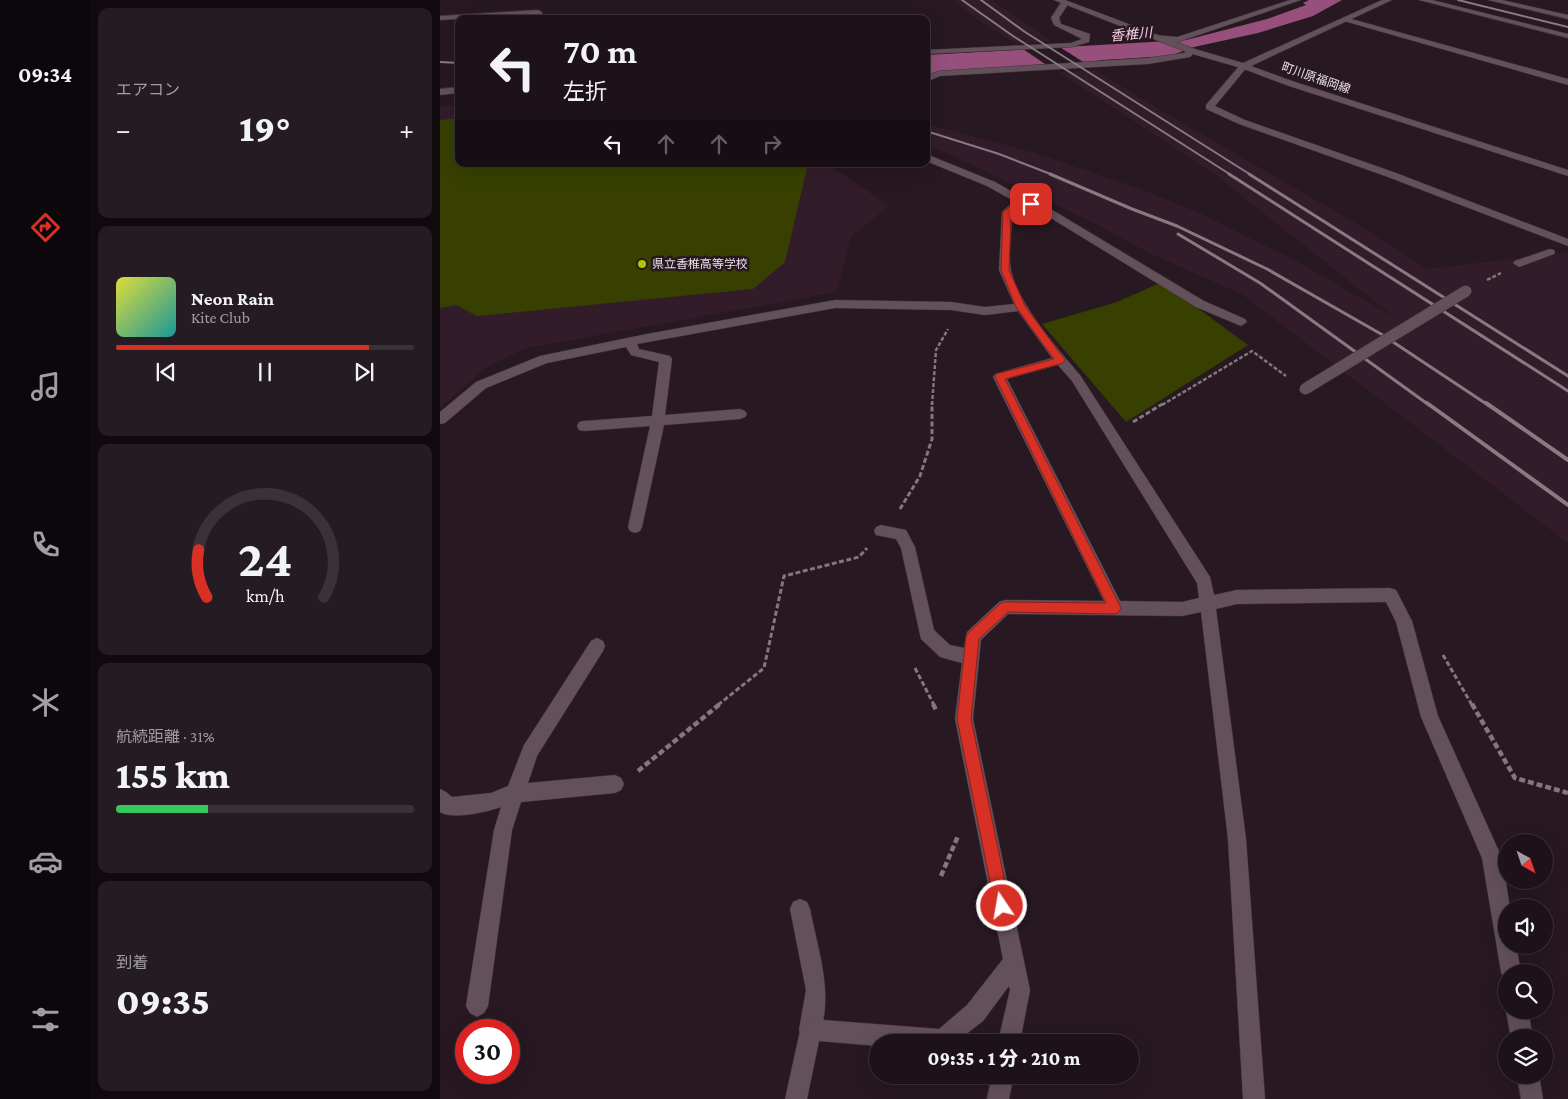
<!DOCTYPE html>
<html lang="ja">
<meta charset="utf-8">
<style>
body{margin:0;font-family:"Crimson Pro","Noto Sans JP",serif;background:#251b22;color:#f1f3f6;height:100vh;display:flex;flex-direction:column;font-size:19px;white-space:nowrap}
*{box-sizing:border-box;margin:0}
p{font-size:16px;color:#a09ea2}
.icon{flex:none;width:28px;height:28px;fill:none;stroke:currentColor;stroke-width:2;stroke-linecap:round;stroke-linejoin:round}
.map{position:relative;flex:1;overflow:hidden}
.sheet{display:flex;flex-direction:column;gap:8px;padding:8px;background:#100a0e;width:350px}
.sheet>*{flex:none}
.guide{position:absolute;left:15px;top:15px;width:475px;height:152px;border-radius:10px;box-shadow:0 5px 20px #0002,0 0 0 1px #3b3238;background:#1d1219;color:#f1f3f6;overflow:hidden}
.needle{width:32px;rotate:140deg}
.controls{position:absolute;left:1058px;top:834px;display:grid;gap:10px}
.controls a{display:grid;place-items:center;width:55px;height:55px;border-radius:50%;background:#1d1219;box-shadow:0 5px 20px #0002,0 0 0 1px #3b3238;font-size:25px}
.speed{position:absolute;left:15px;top:1019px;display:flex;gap:10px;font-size:25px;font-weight:700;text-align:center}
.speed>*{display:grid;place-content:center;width:65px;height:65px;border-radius:50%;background:#1d1219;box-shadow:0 5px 20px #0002,0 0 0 1px #3b3238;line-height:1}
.speed .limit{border:8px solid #d22;background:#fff;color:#111}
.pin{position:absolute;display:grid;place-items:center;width:42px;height:42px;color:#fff;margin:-21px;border-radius:10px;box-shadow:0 2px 8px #0006}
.me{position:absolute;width:55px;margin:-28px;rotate:348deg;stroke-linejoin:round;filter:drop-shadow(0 0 4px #0008)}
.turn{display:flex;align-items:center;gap:18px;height:105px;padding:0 25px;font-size:22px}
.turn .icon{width:65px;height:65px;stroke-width:2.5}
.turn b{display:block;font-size:35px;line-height:42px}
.lanes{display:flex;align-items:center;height:48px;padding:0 25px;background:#0003;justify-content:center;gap:25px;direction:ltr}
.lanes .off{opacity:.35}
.big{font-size:38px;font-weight:800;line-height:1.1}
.sheet .tile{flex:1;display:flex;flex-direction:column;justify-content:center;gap:8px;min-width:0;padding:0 18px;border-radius:10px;background:#251b22}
.sheet .dial{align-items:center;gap:0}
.dial svg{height:130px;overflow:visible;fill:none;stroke:#3b3238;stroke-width:7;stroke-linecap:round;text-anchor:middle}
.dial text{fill:#f1f3f6;stroke:none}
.song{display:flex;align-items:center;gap:15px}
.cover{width:60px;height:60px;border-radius:8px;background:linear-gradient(135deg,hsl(60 70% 55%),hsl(180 70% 35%))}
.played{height:5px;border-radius:2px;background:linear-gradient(90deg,#d93025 85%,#3b3238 85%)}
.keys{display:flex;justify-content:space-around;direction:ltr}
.heat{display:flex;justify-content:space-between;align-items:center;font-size:28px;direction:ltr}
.charge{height:8px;border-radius:4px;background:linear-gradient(90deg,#34c759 31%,#3b3238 0)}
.trip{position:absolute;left:429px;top:1034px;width:270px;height:50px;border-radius:25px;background:#1d1219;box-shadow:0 5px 20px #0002,0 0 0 1px #3b3238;font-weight:800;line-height:50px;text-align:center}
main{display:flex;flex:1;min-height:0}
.dock{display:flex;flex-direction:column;width:90px;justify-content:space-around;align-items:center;background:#0c070a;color:#a09ea2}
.dock .icon{width:35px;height:35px}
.dock .active{color:#d93025}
.dock b{font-size:22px;color:#f1f3f6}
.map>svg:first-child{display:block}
.built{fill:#321c29}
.green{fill:#374000}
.water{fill:#974f7c}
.pier{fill:#271821}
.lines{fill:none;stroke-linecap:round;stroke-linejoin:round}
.lane-casing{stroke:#40343b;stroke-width:1}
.street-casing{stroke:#40343b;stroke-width:1}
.secondary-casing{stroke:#40343b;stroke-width:1}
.path-far2{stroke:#83767d;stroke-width:2.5;stroke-dasharray:4 2;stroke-linecap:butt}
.path-far1{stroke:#83767d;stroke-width:3;stroke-dasharray:5 2.5;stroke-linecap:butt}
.path{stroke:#83767d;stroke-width:4.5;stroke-dasharray:6 3;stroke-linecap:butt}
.lane{fill:#63505a;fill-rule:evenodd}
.street{fill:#63505a;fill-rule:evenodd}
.secondary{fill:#63505a;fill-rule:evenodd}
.rail-far2{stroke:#877a82;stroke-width:2}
.rail-far1{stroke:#877a82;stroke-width:3}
.rail{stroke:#877a82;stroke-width:4}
.street-bridge-casing{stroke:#40343b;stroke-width:12;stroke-linecap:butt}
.street-bridge{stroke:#63505a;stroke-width:11}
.route{fill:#d93025;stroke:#8d1f18}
.poi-dot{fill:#aec60a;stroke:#271821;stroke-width:2}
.labels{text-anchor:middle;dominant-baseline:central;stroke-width:5;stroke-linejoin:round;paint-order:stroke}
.far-street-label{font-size:12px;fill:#eadfe5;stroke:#271821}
.far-poi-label{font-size:12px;fill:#eadfe5;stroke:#271821;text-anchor:start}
.far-water-label{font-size:14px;font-style:italic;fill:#f6cbe3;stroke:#271821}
</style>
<main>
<nav class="dock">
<b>09:34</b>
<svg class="icon active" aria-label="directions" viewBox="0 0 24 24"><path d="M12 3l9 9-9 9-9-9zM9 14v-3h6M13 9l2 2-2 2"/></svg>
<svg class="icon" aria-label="music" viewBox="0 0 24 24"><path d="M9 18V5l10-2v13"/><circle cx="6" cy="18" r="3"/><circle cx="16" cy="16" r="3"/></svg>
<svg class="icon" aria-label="phone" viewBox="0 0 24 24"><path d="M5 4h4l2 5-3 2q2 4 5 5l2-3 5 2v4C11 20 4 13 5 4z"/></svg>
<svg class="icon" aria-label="climate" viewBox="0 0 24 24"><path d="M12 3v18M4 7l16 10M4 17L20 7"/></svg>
<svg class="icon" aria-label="car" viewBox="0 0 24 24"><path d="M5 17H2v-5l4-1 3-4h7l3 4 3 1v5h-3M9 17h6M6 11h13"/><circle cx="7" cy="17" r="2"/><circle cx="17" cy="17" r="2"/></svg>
<svg class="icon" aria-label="filters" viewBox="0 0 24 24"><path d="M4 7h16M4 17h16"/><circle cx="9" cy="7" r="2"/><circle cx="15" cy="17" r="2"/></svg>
</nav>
<section class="sheet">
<div class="tile"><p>エアコン</p>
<div class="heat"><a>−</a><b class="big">19°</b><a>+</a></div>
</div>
<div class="tile">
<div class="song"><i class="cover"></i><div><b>Neon Rain</b><p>Kite Club</p></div></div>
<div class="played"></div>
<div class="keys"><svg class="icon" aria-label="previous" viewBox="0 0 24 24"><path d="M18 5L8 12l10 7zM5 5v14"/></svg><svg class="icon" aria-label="pause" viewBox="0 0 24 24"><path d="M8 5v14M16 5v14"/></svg><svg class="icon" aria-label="next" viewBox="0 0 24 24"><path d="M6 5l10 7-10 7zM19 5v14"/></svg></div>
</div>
<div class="tile dial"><svg viewBox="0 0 100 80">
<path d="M14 69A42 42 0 1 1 86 69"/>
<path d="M14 69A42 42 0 0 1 9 40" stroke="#d93025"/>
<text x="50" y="56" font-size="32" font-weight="700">24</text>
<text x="50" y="72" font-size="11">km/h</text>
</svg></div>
<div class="tile"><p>航続距離 · 31%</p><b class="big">155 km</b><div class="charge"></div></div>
<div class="tile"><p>到着</p><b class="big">09:35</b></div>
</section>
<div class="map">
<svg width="1128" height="1099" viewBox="0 0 1128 1099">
<rect width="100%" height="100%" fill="#271821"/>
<g class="built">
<polygon points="512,0 552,0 611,41 576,44 538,20"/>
<polygon points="655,70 717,108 912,221 988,269 1128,252 1128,543 803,295 707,252 652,222 509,154 486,146 486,124 592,152 698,188 757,212 853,259 957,319 774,174 619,72"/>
<polygon points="19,105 19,164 388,164 449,206 411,237 397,292 87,348 46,367 0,408 0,106"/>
</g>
<g class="green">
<polygon points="19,118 19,164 368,164 345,262 313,289 37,316 16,305 0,308 0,120"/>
<polygon points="722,282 808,345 686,422 602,324 677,302"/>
</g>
<polygon class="water" points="869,0 902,0 873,16 818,33 754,47 730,56 662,60 632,66 486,74 486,55 746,40 827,19 866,5 863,3"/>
<polygon class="pier" points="618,46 648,65 614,70 580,47"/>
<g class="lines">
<g class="lane-casing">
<g id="lane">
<polygon points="1110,249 1114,250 1115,252 1114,254 1079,267 1073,263 1075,261"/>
<path d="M360,899L367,902L370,909C378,951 395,996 378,1038L370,1041L362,1038L359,1030L366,990L350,909L353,902Z"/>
</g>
</g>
<g class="street-casing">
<g id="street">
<polygon points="850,0 861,0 738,42 715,39 711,37 715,35 737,37"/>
<polygon points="979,0 992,0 1128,34 1128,38"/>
<polygon points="1048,0 1062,0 1128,15 1128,19"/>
<polygon points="622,1 629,3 619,18 621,24 650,34 649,42 632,47 486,54 486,50 631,43 642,39 614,25 611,18"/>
<polygon points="98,10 102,12 101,19 93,19 94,15 0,20 0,16"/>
<polygon points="904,17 1128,79 1128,85 904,21"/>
<polygon points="749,49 756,51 750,57 708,64 500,76 486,82 486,76 499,71 708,58 744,53"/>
<polygon points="801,64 808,66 775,106 805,120 956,173 1128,239 1128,246 948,177 799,124 766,109 766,105"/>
<polygon points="19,87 19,93 0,95 0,89"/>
<path d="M486,154L555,182L585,199L604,205L764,301L805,319L807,322L801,326L756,307L596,209L583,205L572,213C572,228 568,257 571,270C578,304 618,349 640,375L770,577L774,595L797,590L950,588L956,590L972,621L998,716L1062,858L1070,908H1066V945H1076L1081,972H1066V980L1064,979L1061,972L1042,858L981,717L956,622L946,602L797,604L776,609L806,839L825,1099H803L788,839L761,612L742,616L568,614L541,640L533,719L590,990L580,1042H558L570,990L569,986L543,1021L516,1042H438V1046L379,1041L367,1099H345L362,1022L370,1019L499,1029L527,1005L563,959L515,719L522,663L500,657L481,639L461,548L456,539L436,535L434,531L436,527L441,525L466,530L475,547L494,630L510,645L524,648L527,632L559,602L565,600L664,601L553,377L555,374L612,358L578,311L545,315L511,310L395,308L197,344L199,349L230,356L232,359L225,415L300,409L305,411L307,414L305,417L300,419L224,425L202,527L200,531L195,533L190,531L188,527L210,426L144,431L139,430L137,426L139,422L144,421L212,416L219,362L191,355L186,347L107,363L46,388L5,423L0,424V412L36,382L100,356L207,334L395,300L511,302L545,307L574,304L559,270L562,212L574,201L547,186L486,161ZM618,365L632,381L757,583L759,598L742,602L680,601L567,379Z"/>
<path d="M157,638L163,641L165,646L163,651L97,756L88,783L175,775L181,778L184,784L181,790L175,793L81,802L72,830L48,1006L44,1013L37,1017L30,1013L26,1006L54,830L61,807C48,812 11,820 0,812V789L6,792L12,797L51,793L68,786L84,745L151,641Z"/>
<polygon points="1066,1010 1088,1010 1093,1038 1071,1038"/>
<polygon points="552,1075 574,1075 569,1099 547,1099"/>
<polygon points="1077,1075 1099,1075 1103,1099 1081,1099"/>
</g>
</g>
<g class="secondary-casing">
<polygon id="secondary" points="614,0 625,0 755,49 803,63 942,0 952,0 811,66 855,82 1128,170 1128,176 849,86 801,68 749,53"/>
</g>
<g class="path-far2">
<polyline points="1047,280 1061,273"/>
<polyline points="492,405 496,350 508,329"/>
<polyline points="722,405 812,351 846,376"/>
</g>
<g class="path-far1">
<polyline points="693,422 724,403"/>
<polyline points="460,509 480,476 492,439 492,403"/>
<polyline points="1003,655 1032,705"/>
<polyline points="475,668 494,705"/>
<polyline points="278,705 324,668 344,576 419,557 427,548"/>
</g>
<g class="path">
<polyline points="493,704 496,710"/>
<polyline points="1032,704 1075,778 1128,793"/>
<polyline points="198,771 280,704"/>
<polyline points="501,876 518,836"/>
</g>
<use href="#lane" class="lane"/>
<use href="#street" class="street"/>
<use href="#secondary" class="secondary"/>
<g class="rail-far2">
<polyline points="522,0 573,36 791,175"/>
<polyline points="541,0 585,32 811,175"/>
<polyline points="1018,0 1128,27"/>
<polyline points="0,62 19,63"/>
<polyline points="486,131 559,154 613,175"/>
</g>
<g class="rail-far1">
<polyline points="610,174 692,209 737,226 827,269 941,334 1048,405"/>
<polyline points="789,174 1128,391"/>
<polyline points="809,174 1128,376"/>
<polyline points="738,234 820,283 989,405"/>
</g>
<g class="rail">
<polyline points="987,403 1128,505"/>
<polyline points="1046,403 1128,460"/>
</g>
<g class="street-bridge-casing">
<polyline id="street-bridge" points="865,389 1026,291"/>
</g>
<use href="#street-bridge" class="street-bridge"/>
</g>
<polygon class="route" points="581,198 595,204 591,206 582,204 571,213 569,270 585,306 625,360 623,363 565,379 681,608 679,612 675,614 568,612 539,639 531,719 570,906 568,912 562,914 557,912 555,906 517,719 526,637 528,633 561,603 565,602 666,603 555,377 556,374 614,359 576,307 561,270 563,212"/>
<circle class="poi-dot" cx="202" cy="264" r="5"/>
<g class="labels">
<g class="far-street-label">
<text transform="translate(876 78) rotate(19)">町川原福岡線</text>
</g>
<g class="far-poi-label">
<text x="212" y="264">県立香椎高等学校</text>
</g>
<g class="far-water-label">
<text transform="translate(691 34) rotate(-5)">香椎川</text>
</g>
</g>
</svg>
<div class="controls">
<a><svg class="needle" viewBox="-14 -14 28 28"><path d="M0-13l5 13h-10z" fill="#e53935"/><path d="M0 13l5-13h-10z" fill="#a09ea2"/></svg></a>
<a><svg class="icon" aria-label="sound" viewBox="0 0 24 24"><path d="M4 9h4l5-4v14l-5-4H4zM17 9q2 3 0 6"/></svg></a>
<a><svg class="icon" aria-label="search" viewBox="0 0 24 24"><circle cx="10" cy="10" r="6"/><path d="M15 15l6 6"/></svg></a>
<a><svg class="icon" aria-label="layers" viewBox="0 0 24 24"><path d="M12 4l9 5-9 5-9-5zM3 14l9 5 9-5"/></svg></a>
</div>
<div class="speed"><div class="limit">30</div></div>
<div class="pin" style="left:591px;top:204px;background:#d93025"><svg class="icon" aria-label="arrive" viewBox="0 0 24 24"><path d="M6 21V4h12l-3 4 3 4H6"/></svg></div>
<svg class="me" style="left:562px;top:906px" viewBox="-20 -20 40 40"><circle r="17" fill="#d93025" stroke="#fff" stroke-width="3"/><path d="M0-11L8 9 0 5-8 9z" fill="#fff"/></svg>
<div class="trip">09:35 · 1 分 · 210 m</div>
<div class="guide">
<div class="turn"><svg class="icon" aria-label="left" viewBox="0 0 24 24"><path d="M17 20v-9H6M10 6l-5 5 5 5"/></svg><div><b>70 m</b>左折</div></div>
<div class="lanes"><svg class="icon" aria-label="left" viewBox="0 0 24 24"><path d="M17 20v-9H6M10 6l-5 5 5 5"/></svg><svg class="icon off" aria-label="ahead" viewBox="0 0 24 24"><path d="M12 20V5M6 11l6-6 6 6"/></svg><svg class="icon off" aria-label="ahead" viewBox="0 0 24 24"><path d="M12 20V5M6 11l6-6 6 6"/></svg><svg class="icon off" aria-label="right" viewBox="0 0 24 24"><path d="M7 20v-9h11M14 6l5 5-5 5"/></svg></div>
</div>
</div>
</main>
